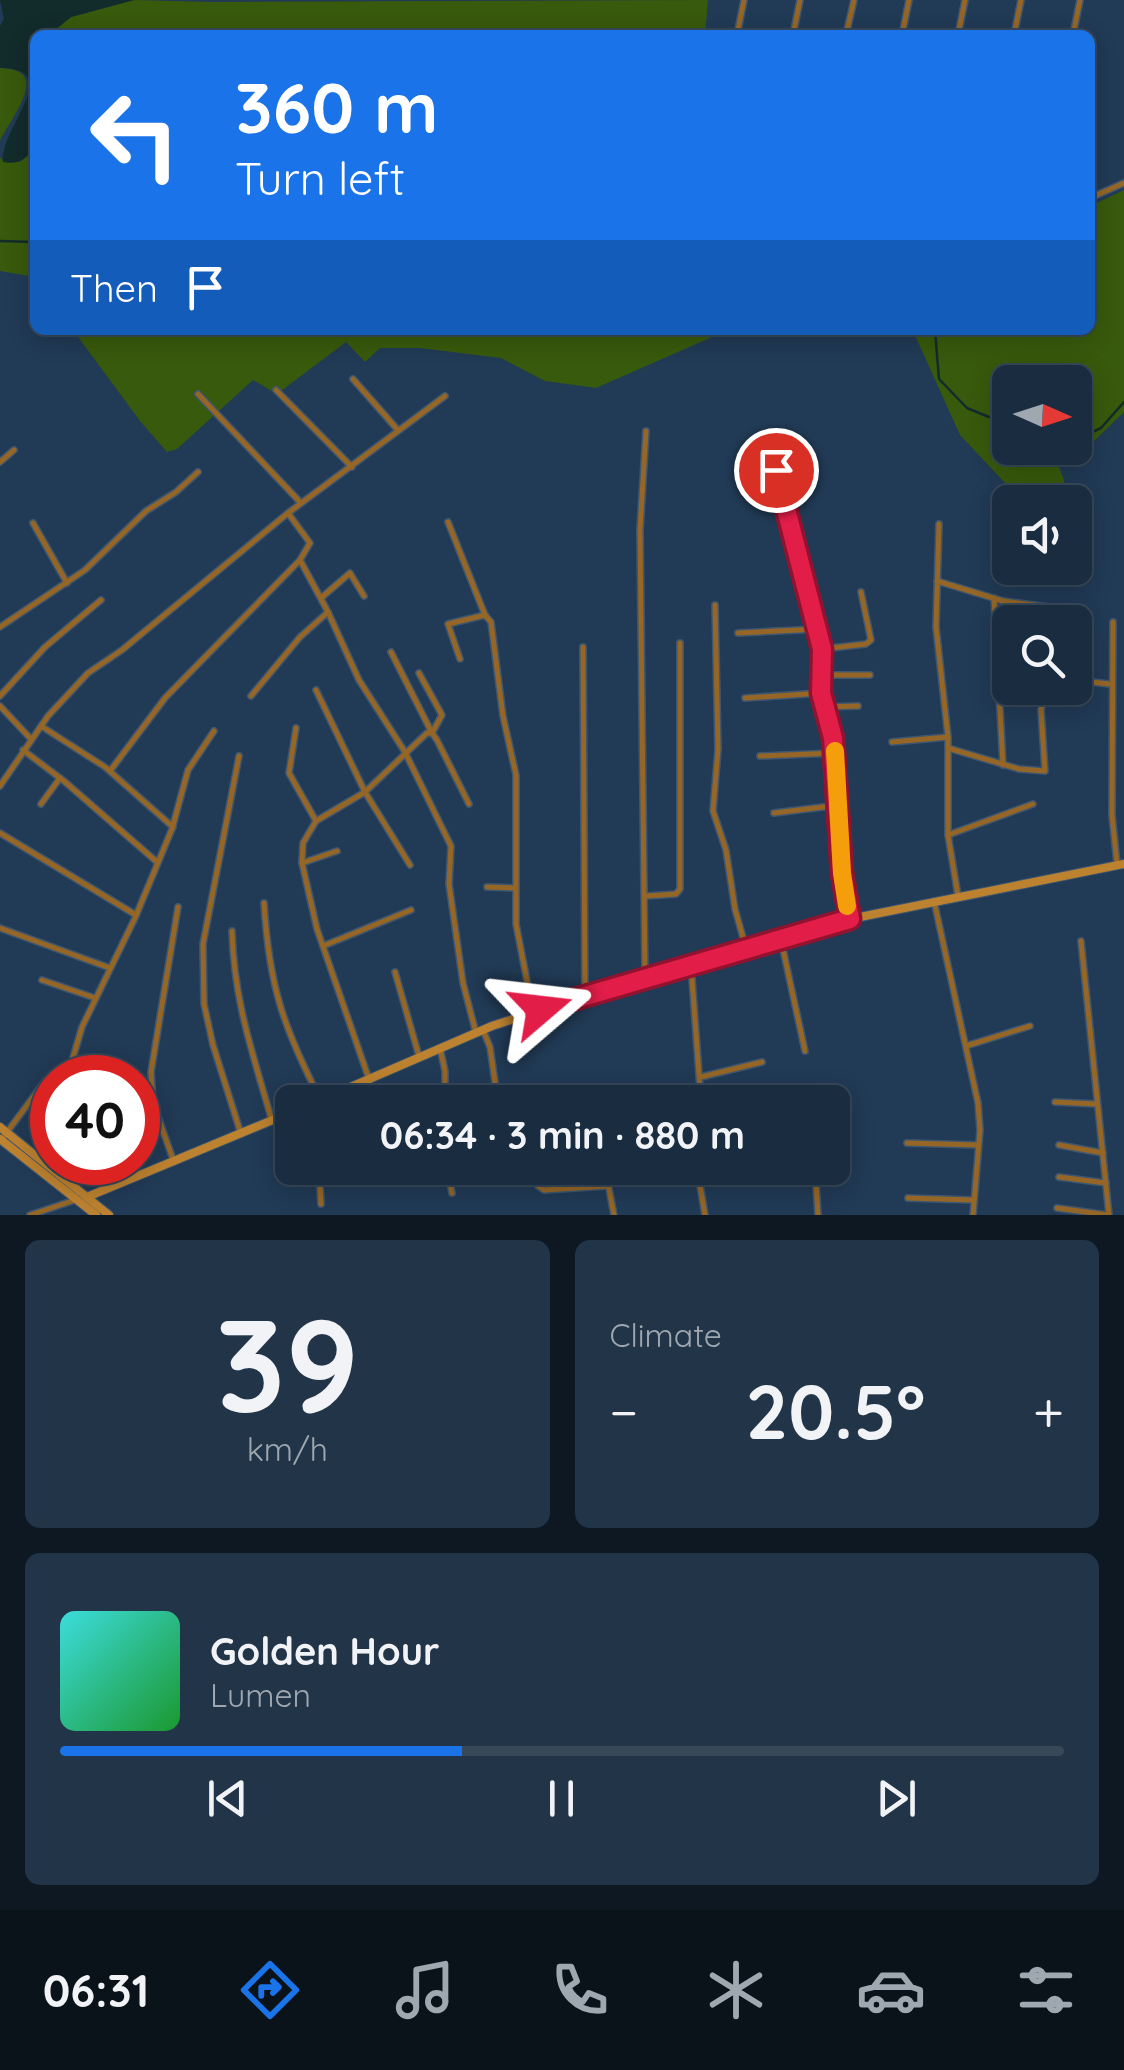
<!DOCTYPE html>
<meta charset="utf-8">
<style>
body{margin:0;font-family:Quicksand,sans-serif;background:#223447;color:#f1f3f6;height:100vh;display:flex;flex-direction:column;font-size:38px;white-space:nowrap}
*{box-sizing:border-box;margin:0}
p{font-size:32px;color:#9fa7b1}
.icon{flex:none;width:55px;height:55px;fill:none;stroke:currentColor;stroke-width:2;stroke-linecap:round;stroke-linejoin:round}
.map{position:relative;height:1215px;overflow:hidden}
.details{display:flex;flex-direction:column;gap:25px;padding:25px;background:#0e1823;flex:1}
.details>*{flex:none}
.guide{position:absolute;left:30px;top:30px;width:1065px;height:305px;border-radius:15px;box-shadow:0 5px 25px #0003,0 0 0 2px #374859;background:#1a73e8;color:#fff;overflow:hidden}
.needle{width:65px;rotate:93deg}
.buttons{position:absolute;left:992px;top:365px;display:grid;gap:20px}
.buttons a{display:grid;place-items:center;width:100px;height:100px;border-radius:15px;background:#192c40;box-shadow:0 5px 25px #0003,0 0 0 2px #374859;font-size:50px}
.speed{position:absolute;left:30px;top:1055px;display:flex;gap:20px;font-size:50px;font-weight:700;text-align:center}
.speed>*{display:grid;place-content:center;width:130px;height:130px;border-radius:50%;background:#192c40;box-shadow:0 5px 25px #0003,0 0 0 2px #374859;line-height:1}
.speed .limit{border:15px solid #d22;background:#fff;color:#111}
.pin{position:absolute;display:grid;place-items:center;width:85px;height:85px;color:#fff;margin:-42px;border:5px solid #fff;border-radius:50%;box-shadow:0 2px 10px #0007}
.me{position:absolute;width:110px;margin:-55px;rotate:73deg;stroke-linejoin:round;filter:drop-shadow(0 0 8px #0008)}
.turn{display:flex;align-items:center;gap:35px;height:210px;padding:0 40px;font-size:45px}
.turn .icon{width:130px;height:130px;stroke-width:2.5}
.turn b{display:block;font-size:70px;line-height:85px}
.then{display:flex;align-items:center;height:95px;padding:0 40px;background:#0003;gap:20px;font-size:38px}
.big{font-size:75px;font-weight:700;line-height:1.1}
.details .tile{flex:1;display:flex;flex-direction:column;justify-content:center;gap:15px;min-width:0;padding:0 35px;border-radius:15px;background:#223447}
.details .dial{align-items:center;gap:0}
.dial b{font-size:130px;line-height:1}
.song{display:flex;align-items:center;gap:30px}
.cover{width:120px;height:120px;border-radius:15px;background:linear-gradient(135deg,hsl(180 70% 55%),hsl(130 70% 35%))}
.played{height:10px;border-radius:5px;background:linear-gradient(90deg,#1a73e8 40%,#374859 40%)}
.keys{display:flex;justify-content:space-around;direction:ltr}
.heat{display:flex;justify-content:space-between;align-items:center;font-size:55px;direction:ltr}
.details .tiles{flex:1;display:grid;gap:25px;grid-template-columns:1fr 1fr}
.tile:last-child{grid-column:span 2}
.trip{position:absolute;left:275px;top:1085px;width:575px;height:100px;border-radius:15px;background:#192c40;box-shadow:0 5px 25px #0003,0 0 0 2px #374859;font-weight:700;line-height:100px;text-align:center}
.tabs{display:flex;height:160px;justify-content:space-around;align-items:center;background:#0a121a;color:#9fa7b1}
.tabs .icon{width:70px;height:70px}
.tabs .on{color:#1a73e8}
.tabs b{font-size:45px;color:#f1f3f6}
.map>svg:first-child{display:block}
.green{fill:#385a0c;fill-rule:evenodd}
.water{fill:#122c2b}
.lines{fill:none;stroke-linecap:round;stroke-linejoin:round}
.stream{stroke:#122c2b;stroke-width:2.5}
.street-casing{stroke:#3e566f;stroke-width:8}
.secondary-casing{stroke:#3e566f;stroke-width:10}
.street{stroke:#956626;stroke-width:5}
.secondary{stroke:#bd8230;stroke-width:8}
.route-casing{stroke:#92132f;stroke-width:25}
.route{stroke:#e11d48;stroke-width:18}
.slow{stroke:#f59e0b;stroke-width:18}
</style>
<div class="map">
<svg width="1124" height="1215" viewBox="0 0 1124 1215">
<rect width="100%" height="100%" fill="#213a55"/>
<g class="green">
<polygon points="134,0 213,2 708,0 705,35 49,35 71,17"/>
<path d="M0,68C53,69 12,116 0,141Z"/>
<polygon points="35,148 35,277 0,271 0,157 4,162 20,162"/>
<path d="M1124,190V412L1089,446L1063,452L1058,464L1064,480L1062,501H1022L960,435L914,333L906,330H1090V206ZM1075,382V448H1010V382Z"/>
<polygon points="73,330 403,330 441,334 451,330 728,330 596,388 545,381 501,358 420,348 380,348 365,362 346,342 277,394 253,380 177,449 167,452 140,421"/>
</g>
<path class="water" d="M0,0H134L71,17L49,35H35V148C25,159 19,165 3,162C0,127 66,69 0,68V26L4,19Z"/>
<g class="lines">
<g class="stream">
<polyline points="0,241 35,242"/>
<polyline points="935,330 939,379 967,408 989,417 1010,417"/>
<polyline points="1075,432 1084,436 1101,428 1124,402"/>
</g>
<g class="street-casing">
<g id="street">
<polyline points="737,35 744,0"/>
<polyline points="793,35 800,0"/>
<polyline points="846,35 854,0"/>
<polyline points="902,35 909,0"/>
<polyline points="958,35 965,0"/>
<polyline points="1014,35 1021,0"/>
<polyline points="1073,35 1080,0"/>
<polyline points="1090,198 1124,183"/>
<polyline points="353,379 397,429"/>
<polyline points="276,390 352,467"/>
<polyline points="198,394 301,503"/>
<polyline points="760,442 775,470 822,649 821,693 833,738 842,873 850,919"/>
<polyline points="0,462 14,450"/>
<polyline points="288,513 310,543 300,560 328,612 359,680 405,752 451,846 449,884 463,983 476,1033"/>
<polyline points="448,522 485,615"/>
<polyline points="33,523 67,583"/>
<polyline points="939,524 936,627 948,737 948,835 958,896"/>
<polyline points="937,581 1003,601 1056,608 1062,611 1065,622"/>
<polyline points="321,598 350,573 364,596"/>
<polyline points="994,598 1003,765"/>
<polyline points="715,605 718,749 713,811 726,850 735,909 746,948"/>
<polyline points="1113,622 1112,815 1117,864"/>
<polyline points="0,627 85,570 146,511 176,492 198,472"/>
<polyline points="738,633 818,629"/>
<polyline points="583,647 585,994"/>
<polyline points="822,649 866,644 871,640 861,592"/>
<polyline points="391,652 432,733 442,715 419,673"/>
<polyline points="460,659 448,624 485,615 491,622 503,716 516,775 516,924 533,1012"/>
<polyline points="820,675 870,675"/>
<polyline points="1083,681 1109,684"/>
<polyline points="316,690 365,792 410,865"/>
<polyline points="0,696 45,647 101,600"/>
<polyline points="251,696 300,637 328,612"/>
<polyline points="745,698 821,693"/>
<polyline points="0,706 30,738"/>
<polyline points="823,707 858,706"/>
<polyline points="41,726 105,767 173,827"/>
<polyline points="296,728 289,773 316,821"/>
<polyline points="892,742 948,737"/>
<polyline points="948,748 1019,769 1045,771 1041,710 1046,688"/>
<polyline points="23,750 64,781 157,862"/>
<polyline points="239,756 203,944 204,1004 213,1045 241,1134"/>
<polyline points="760,756 835,753"/>
<polyline points="110,771 165,698 300,560"/>
<polyline points="0,786 48,716 88,673 122,650 288,513 445,396"/>
<polyline points="41,804 60,778"/>
<polyline points="774,813 839,805"/>
<polyline points="0,833 136,915"/>
<polyline points="948,835 1033,804"/>
<polyline points="302,863 337,851"/>
<polyline points="487,887 515,888"/>
<polyline points="646,896 676,894 680,889 680,643"/>
<polyline points="934,901 978,1103 980,1130 973,1215"/>
<path d="M264,903C269,986 283,1026 320,1099"/>
<polyline points="0,928 110,968"/>
<path d="M232,931C234,1002 253,1054 272,1121"/>
<polyline points="781,940 805,1051"/>
<polyline points="1081,941 1109,1215"/>
<polyline points="323,946 411,910"/>
<polyline points="691,965 701,1102"/>
<polyline points="395,972 419,1056"/>
<polyline points="645,978 640,530 646,431"/>
<polyline points="42,980 95,998"/>
<polyline points="483,1030 490,1047 496,1089"/>
<polyline points="966,1046 1030,1026"/>
<polyline points="440,1048 445,1071 445,1102"/>
<polyline points="701,1077 762,1062"/>
<polyline points="67,1078 82,1027 135,918 172,829 188,770 214,731"/>
<polyline points="369,1079 317,929 302,863 303,843 316,821 365,792 427,733 432,733 437,740 469,804"/>
<polyline points="1055,1102 1096,1104"/>
<polyline points="1,1140 46,1080"/>
<polyline points="907,1143 978,1145"/>
<polyline points="1059,1145 1103,1153"/>
<polyline points="95,1162 110,1188"/>
<polyline points="174,1162 153,1103 151,1072 178,907"/>
<polyline points="319,1168 321,1204"/>
<polyline points="447,1168 452,1193"/>
<polyline points="534,1168 537,1185 544,1190 607,1186"/>
<polyline points="605,1168 614,1215"/>
<polyline points="697,1168 705,1215"/>
<polyline points="815,1168 818,1215"/>
<polyline points="1059,1177 1106,1183"/>
<polyline points="698,1179 767,1176"/>
<polyline points="908,1198 973,1200"/>
<polyline points="1057,1208 1108,1215"/>
<polyline points="30,1215 75,1200"/>
</g>
</g>
<g class="secondary-casing">
<g id="secondary">
<polyline points="316,1102 492,1026 590,994 850,919 1124,864"/>
<polyline points="0,1127 109,1215"/>
<polyline points="0,1139 96,1215"/>
<polyline points="87,1197 292,1112"/>
</g>
</g>
<use href="#street" class="street"/>
<use href="#secondary" class="secondary"/>
</g>
<g class="lines">
<g class="route-casing">
<polyline id="route" points="541,1009 850,919 842,873 833,738 821,693 822,649 776,470"/>
</g>
<use href="#route" class="route"/>
<polyline class="slow" points="835,751 842,873 847,906"/>
</g>
</svg>
<div class="buttons">
<a><svg class="needle" viewBox="-14 -14 28 28"><path d="M0-13l5 13h-10z" fill="#e53935"/><path d="M0 13l5-13h-10z" fill="#9fa7b1"/></svg></a>
<a><svg class="icon" aria-label="sound" viewBox="0 0 24 24"><path d="M4 9h4l5-4v14l-5-4H4zM17 9q2 3 0 6"/></svg></a>
<a><svg class="icon" aria-label="search" viewBox="0 0 24 24"><circle cx="10" cy="10" r="6"/><path d="M15 15l6 6"/></svg></a>
</div>
<div class="speed"><div class="limit">40</div></div>
<div class="pin" style="left:776px;top:470px;background:#d93025"><svg class="icon" aria-label="arrive" viewBox="0 0 24 24"><path d="M6 21V4h12l-3 4 3 4H6"/></svg></div>
<svg class="me" style="left:541px;top:1009px" viewBox="-20 -20 40 40"><path d="M0-17L14 15 0 8-14 15z" fill="#e11d48" stroke="#fff" stroke-width="4"/></svg>
<div class="trip">06:34 · 3 min · 880 m</div>
<div class="guide">
<div class="turn"><svg class="icon" aria-label="left" viewBox="0 0 24 24"><path d="M17 20v-9H6M10 6l-5 5 5 5"/></svg><div><b>360 m</b>Turn left</div></div>
<div class="then">Then<svg class="icon" aria-label="arrive" viewBox="0 0 24 24"><path d="M6 21V4h12l-3 4 3 4H6"/></svg></div>
</div>
</div>
<section class="details">
<div class="tiles">
<div class="tile dial"><b>39</b><p>km/h</p></div>
<div class="tile"><p>Climate</p>
<div class="heat"><a>−</a><b class="big">20.5°</b><a>+</a></div>
</div>
<div class="tile">
<div class="song"><i class="cover"></i><div><b>Golden Hour</b><p>Lumen</p></div></div>
<div class="played"></div>
<div class="keys"><svg class="icon" aria-label="previous" viewBox="0 0 24 24"><path d="M18 5L8 12l10 7zM5 5v14"/></svg><svg class="icon" aria-label="pause" viewBox="0 0 24 24"><path d="M8 5v14M16 5v14"/></svg><svg class="icon" aria-label="next" viewBox="0 0 24 24"><path d="M6 5l10 7-10 7zM19 5v14"/></svg></div>
</div>
</div>
</section>
<nav class="tabs">
<b>06:31</b>
<svg class="icon on" aria-label="directions" viewBox="0 0 24 24"><path d="M12 3l9 9-9 9-9-9zM9 14v-3h6M13 9l2 2-2 2"/></svg>
<svg class="icon" aria-label="music" viewBox="0 0 24 24"><path d="M9 18V5l10-2v13"/><circle cx="6" cy="18" r="3"/><circle cx="16" cy="16" r="3"/></svg>
<svg class="icon" aria-label="phone" viewBox="0 0 24 24"><path d="M5 4h4l2 5-3 2q2 4 5 5l2-3 5 2v4C11 20 4 13 5 4z"/></svg>
<svg class="icon" aria-label="climate" viewBox="0 0 24 24"><path d="M12 3v18M4 7l16 10M4 17L20 7"/></svg>
<svg class="icon" aria-label="car" viewBox="0 0 24 24"><path d="M5 17H2v-5l4-1 3-4h7l3 4 3 1v5h-3M9 17h6M6 11h13"/><circle cx="7" cy="17" r="2"/><circle cx="17" cy="17" r="2"/></svg>
<svg class="icon" aria-label="filters" viewBox="0 0 24 24"><path d="M4 7h16M4 17h16"/><circle cx="9" cy="7" r="2"/><circle cx="15" cy="17" r="2"/></svg>
</nav>
